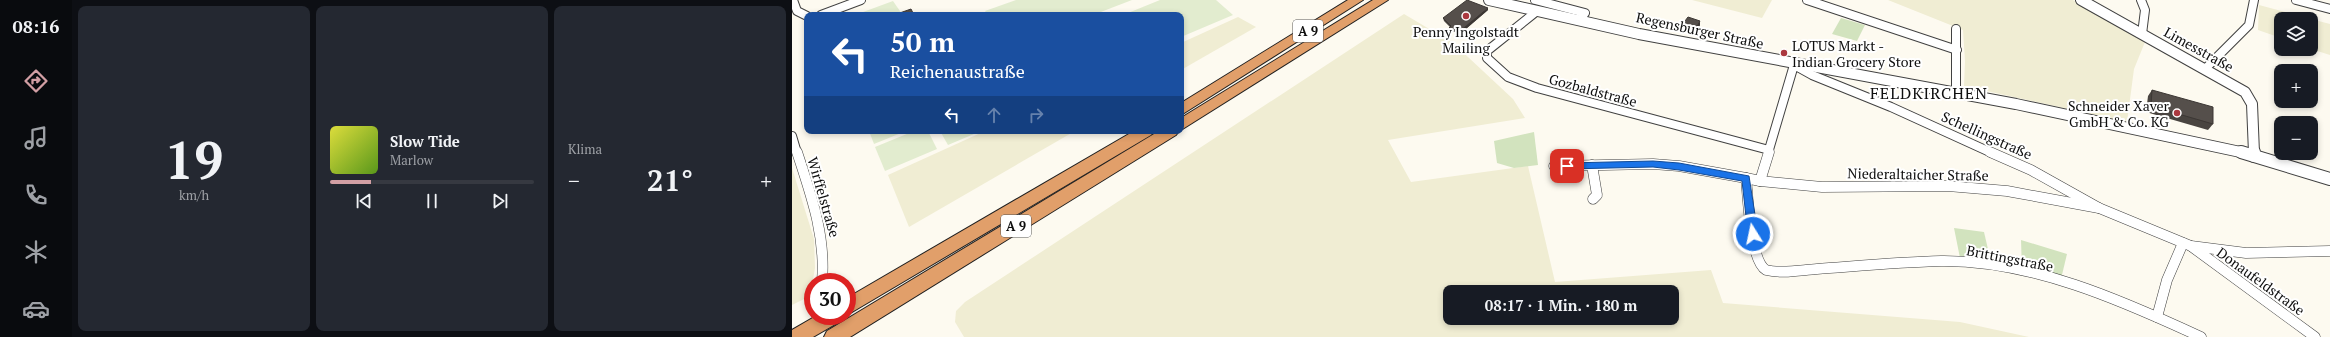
<!DOCTYPE html>
<html lang="de">
<meta charset="utf-8">
<style>
body{margin:0;font-family:"PT Serif",serif;background:#242831;color:#f1f3f6;height:100vh;display:flex;flex-direction:column;font-size:15px;white-space:nowrap}
*{box-sizing:border-box;margin:0}
p{font-size:13px;color:#9ea1a6}
.icon{flex:none;width:22px;height:22px;fill:none;stroke:currentColor;stroke-width:2;stroke-linecap:round;stroke-linejoin:round}
.map{position:relative;flex:1;overflow:hidden}
.drawer{display:flex;flex-direction:column;gap:6px;padding:6px;background:#0d0f14;width:720px}
.drawer>*{flex:none}
.banner{position:absolute;left:12px;top:12px;width:380px;height:122px;border-radius:8px;box-shadow:0 2px 6px #0003;background:#1a4fa0;color:#fff;overflow:hidden}
.buttons{position:absolute;left:1482px;top:12px;display:grid;gap:8px}
.buttons a{display:grid;place-items:center;width:44px;height:44px;border-radius:8px;background:#171b24;box-shadow:0 2px 6px #0003;font-size:20px}
.speed{position:absolute;left:12px;top:273px;display:flex;gap:8px;font-size:20px;font-weight:700;text-align:center}
.speed>*{display:grid;place-content:center;width:52px;height:52px;border-radius:50%;background:#171b24;box-shadow:0 2px 6px #0003;line-height:1}
.speed .limit{border:6px solid #d22;background:#fff;color:#111}
.pin{position:absolute;display:grid;place-items:center;width:34px;height:34px;color:#fff;margin:-17px;border-radius:8px;box-shadow:0 2px 6px #0006}
.me{position:absolute;width:44px;margin:-22px;rotate:350deg;stroke-linejoin:round;filter:drop-shadow(0 0 3px #0008)}
.turn{display:flex;align-items:center;gap:14px;height:84px;padding:0 20px;font-size:18px}
.turn .icon{width:52px;height:52px;stroke-width:2.5}
.turn b{display:block;font-size:28px;line-height:34px}
.lanes{display:flex;align-items:center;height:38px;padding:0 20px;background:#0003;justify-content:center;gap:20px;direction:ltr}
.lanes .off{opacity:.35}
.big{font-size:30px;font-weight:800;line-height:1.1}
.drawer .tile{flex:1;display:flex;flex-direction:column;justify-content:center;gap:6px;min-width:0;padding:0 14px;border-radius:8px;background:#242831}
.drawer .dial{align-items:center;gap:0}
.dial b{font-size:52px;line-height:1}
.song{display:flex;align-items:center;gap:12px}
.cover{width:48px;height:48px;border-radius:6px;background:linear-gradient(135deg,hsl(60 70% 55%),hsl(90 70% 35%))}
.played{height:4px;border-radius:2px;background:linear-gradient(90deg,#d29fa4 20%,#363941 20%)}
.keys{display:flex;justify-content:space-around;direction:ltr}
.heat{display:flex;justify-content:space-between;align-items:center;font-size:22px;direction:ltr}
.drawer .tiles{flex:1;display:grid;gap:6px;grid-template-columns:repeat(3,1fr)}
.trip{position:absolute;left:651px;top:285px;width:236px;height:40px;border-radius:8px;background:#171b24;box-shadow:0 2px 6px #0003;font-weight:800;line-height:40px;text-align:center}
main{display:flex;flex:1;min-height:0}
.menu{display:flex;flex-direction:column;width:72px;justify-content:space-around;align-items:center;background:#090b0e;color:#9ea1a6}
.menu .icon{width:28px;height:28px}
.menu .active{color:#d29fa4}
.menu b{font-size:18px;color:#f1f3f6}
.map>svg:first-child{display:block}
.farmland{fill:#f0edd3;fill-rule:evenodd}
.green{fill:#d2e3be}
.pitch{fill:#e2eccf}
.lines{fill:none;stroke-linecap:round;stroke-linejoin:round}
.minor-far1-casing{stroke:#414141;stroke-width:10}
.minor-casing{stroke:#414141;stroke-width:11}
.tertiary-far1-casing{stroke:#414141;stroke-width:12}
.tertiary-casing{stroke:#414141;stroke-width:14}
.motorway-casing{stroke:#1f1f1f;stroke-width:2}
.minor-far1{stroke:#fff;stroke-width:8}
.minor{stroke:#fff;stroke-width:10}
.tertiary-far1{stroke:#fff;stroke-width:10}
.tertiary{stroke:#fff;stroke-width:12}
.motorway{fill:#e19f6a;fill-rule:evenodd}
.wall{fill:#494440}
.shaded-wall{fill:#3c3734}
.building{fill:#554f4b;stroke:#3c3734}
.route{fill:#1a73e8;stroke:#114b97}
.poi-dot{fill:#ab383f;stroke:#fff;stroke-width:1.5}
.labels{text-anchor:middle;dominant-baseline:central;stroke-width:4;stroke-linejoin:round;paint-order:stroke}
.shield{fill:#fff;stroke:#565656;stroke-width:1}
.shield-label{font-size:13px;font-weight:bold;fill:#0e0e0e}
.street-label{font-size:14px;fill:#0e0e0e;stroke:#fff}
.poi-label{font-size:14px;fill:#0e0e0e;stroke:#fff}
.quarter-label{font-size:16px;letter-spacing:1px;fill:#0e0e0e;stroke:#fff}
</style>
<main>
<nav class="menu">
<b>08:16</b>
<svg class="icon active" aria-label="directions" viewBox="0 0 24 24"><path d="M12 3l9 9-9 9-9-9zM9 14v-3h6M13 9l2 2-2 2"/></svg>
<svg class="icon" aria-label="music" viewBox="0 0 24 24"><path d="M9 18V5l10-2v13"/><circle cx="6" cy="18" r="3"/><circle cx="16" cy="16" r="3"/></svg>
<svg class="icon" aria-label="phone" viewBox="0 0 24 24"><path d="M5 4h4l2 5-3 2q2 4 5 5l2-3 5 2v4C11 20 4 13 5 4z"/></svg>
<svg class="icon" aria-label="climate" viewBox="0 0 24 24"><path d="M12 3v18M4 7l16 10M4 17L20 7"/></svg>
<svg class="icon" aria-label="car" viewBox="0 0 24 24"><path d="M5 17H2v-5l4-1 3-4h7l3 4 3 1v5h-3M9 17h6M6 11h13"/><circle cx="7" cy="17" r="2"/><circle cx="17" cy="17" r="2"/></svg>
</nav>
<section class="drawer">
<div class="tiles">
<div class="tile dial"><b>19</b><p>km/h</p></div>
<div class="tile">
<div class="song"><i class="cover"></i><div><b>Slow Tide</b><p>Marlow</p></div></div>
<div class="played"></div>
<div class="keys"><svg class="icon" aria-label="previous" viewBox="0 0 24 24"><path d="M18 5L8 12l10 7zM5 5v14"/></svg><svg class="icon" aria-label="pause" viewBox="0 0 24 24"><path d="M8 5v14M16 5v14"/></svg><svg class="icon" aria-label="next" viewBox="0 0 24 24"><path d="M6 5l10 7-10 7zM19 5v14"/></svg></div>
</div>
<div class="tile"><p>Klima</p>
<div class="heat"><a>−</a><b class="big">21°</b><a>+</a></div>
</div>
</div>
</section>
<div class="map">
<svg width="1538" height="337" viewBox="0 0 1538 337">
<rect width="100%" height="100%" fill="#fdfaf0"/>
<g class="farmland">
<polygon points="900,0 980,0 970,18"/>
<polygon points="1096,0 1281,0 1353,42 1342,69 1335,122 1172,86 1173,61 1171,30"/>
<polygon points="1467,5 1519,19 1489,19 1489,38 1466,30"/>
<path d="M612,14L661,43L721,99L733,118L596,140L619,182L736,166L763,282L919,270L931,303L1168,322L1237,337H172L163,322L164,311L173,302ZM658,292H880V318H658Z"/>
<polygon points="446,17 464,27 389,70 389,43"/>
<polygon points="1519,19 1538,24 1538,55 1519,49"/>
<polygon points="193,131 283,131 117,227 96,175"/>
<polygon points="0,168 22,239 23,268 18,296 0,305"/>
</g>
<g class="green">
<polygon points="1049,18 1073,25 1065,41 1040,34"/>
<polygon points="742,132 746,165 722,168 705,163 702,141"/>
<polygon points="1162,228 1192,232 1199,262 1168,258"/>
<polygon points="1229,240 1275,254 1269,279 1230,270"/>
</g>
<g class="pitch">
<polygon points="224,0 340,0 301,15 196,15 193,11"/>
<polygon points="368,0 424,0 441,15 389,37 389,15 331,15"/>
<polygon points="101,1 110,14 63,15"/>
<polygon points="77,131 114,131 82,144"/>
<polygon points="122,131 136,131 145,149 93,171 83,147"/>
<polygon points="148,131 189,131 156,145"/>
</g>
<g class="lines">
<g class="minor-far1-casing">
<g id="minor-far1">
<polyline points="1,0 5,11 15,16"/>
<polyline points="743,0 793,13 788,20"/>
<polyline points="1015,0 1165,50"/>
<polyline points="1349,0 1353,10 1350,34"/>
<polyline points="1504,0 1538,9"/>
<polyline points="745,11 695,51 695,58 716,77 745,88 977,150"/>
<polyline points="29,15 69,0"/>
<polyline points="1164,29 1164,91"/>
<polyline points="1414,68 1457,25 1462,0"/>
<polyline points="0,136 5,153"/>
<polyline points="976,153 1002,65 1020,75 1099,107 1200,153"/>
</g>
</g>
<g class="minor-casing">
<g id="minor">
<path d="M5,152C19,195 34,236 30,282"/>
<path d="M977,152L968,181L954,178C956,196 958,261 974,270C989,274 1009,270 1025,269C1066,266 1108,262 1149,261C1239,260 1329,300 1409,337"/>
<polyline points="1198,152 1239,170 1307,208"/>
<polyline points="800,165 805,195 801,199"/>
<polyline points="762,166 861,164 887,166 954,178"/>
<polyline points="968,181 1030,187 1156,186 1215,191 1307,208 1399,246 1454,253 1538,251"/>
<polyline points="1399,246 1523,337"/>
<polyline points="1365,317 1375,280 1391,243"/>
</g>
</g>
<g class="tertiary-far1-casing">
<g id="tertiary-far1">
<polyline points="697,0 847,34 1224,104 1453,153"/>
<polyline points="1289,0 1453,92 1460,104 1462,153"/>
</g>
</g>
<g class="tertiary-casing">
<g id="tertiary">
<polyline points="1449,152 1538,179"/>
<polyline points="1462,152 1462,156"/>
</g>
</g>
<g class="motorway-casing">
<g id="motorway">
<polygon points="556,0 571,0 389,115 389,103"/>
<polygon points="581,0 596,0 389,130 389,118"/>
<polygon points="342,131 362,131 359,135 55,315 55,298"/>
<polygon points="367,131 387,131 384,135 58,337 32,337 35,331"/>
<polygon points="24,316 49,316 47,322 21,337 0,337 0,330"/>
</g>
</g>
<use href="#minor-far1" class="minor-far1"/>
<use href="#minor" class="minor"/>
<use href="#tertiary-far1" class="tertiary-far1"/>
<use href="#tertiary" class="tertiary"/>
<use href="#motorway" class="motorway"/>
</g>
<g class="wall">
<polygon points="696,10 668,34 658,30 657,28 658,27 652,21 651,18"/>
<polygon points="890,25 908,25 903,33 890,29"/>
<polygon points="1360,90 1421,124 1416,130 1354,112 1356,96"/>
</g>
<g class="shaded-wall">
<polygon points="696,8 696,10 668,34 667,32"/>
<polygon points="908,21 908,25 903,33 903,29"/>
</g>
<g class="building">
<polygon points="675,0 696,8 667,32 657,28 659,26 651,18"/>
<polygon points="119,9 122,15 102,15"/>
<polygon points="896,17 908,21 903,29 890,25"/>
<polygon points="1360,90 1421,107 1421,124 1359,106"/>
</g>
<polygon class="route" points="861,161 887,163 957,176 966,234 965,237 958,237 956,234 950,181 887,170 861,167 775,169 770,166 775,163"/>
<g class="poi-dot">
<circle cx="674" cy="16" r="4"/>
<circle cx="992" cy="53" r="4"/>
<circle cx="1385" cy="113" r="4"/>
</g>
<g class="labels">
<g class="shield">
<rect x="501" y="20" width="30" height="22" rx="3"/>
<rect x="209" y="215" width="30" height="22" rx="3"/>
</g>
<g class="shield-label">
<text x="516" y="31">A 9</text>
<text x="224" y="226">A 9</text>
</g>
<g class="street-label">
<text transform="translate(908 30) rotate(12)">Regensburger Straße</text>
<text transform="translate(1407 49) rotate(29)">Limesstraße</text>
<text transform="translate(801 90) rotate(15)">Gozbaldstraße</text>
<text transform="translate(1195 135) rotate(24)">Schellingstraße</text>
<text transform="translate(1126 174) rotate(1)">Niederaltaicher Straße</text>
<text transform="translate(32 197) rotate(74)">Wirffelstraße</text>
<text transform="translate(1218 258) rotate(11)">Brittingstraße</text>
<text transform="translate(1469 281) rotate(36)">Donaufeldstraße</text>
</g>
<g class="poi-label">
<text x="674" y="31">Penny Ingolstadt<tspan x="674" dy="16">Mailing</tspan></text>
<text x="1000" y="45" text-anchor="start">LOTUS Markt -<tspan x="1000" dy="16">Indian Grocery Store</tspan></text>
<text x="1377" y="105" text-anchor="end">Schneider Xaver<tspan x="1377" dy="16">GmbH &amp; Co. KG</tspan></text>
</g>
<g class="quarter-label">
<text x="1137" y="93">FELDKIRCHEN</text>
</g>
</g>
</svg>
<div class="buttons">
<a><svg class="icon" aria-label="layers" viewBox="0 0 24 24"><path d="M12 4l9 5-9 5-9-5zM3 14l9 5 9-5"/></svg></a>
<a>+</a>
<a>−</a>
</div>
<div class="speed"><div class="limit">30</div></div>
<div class="pin" style="left:775px;top:166px;background:#d93025"><svg class="icon" aria-label="arrive" viewBox="0 0 24 24"><path d="M6 21V4h12l-3 4 3 4H6"/></svg></div>
<svg class="me" style="left:961px;top:234px" viewBox="-20 -20 40 40"><circle r="17" fill="#1a73e8" stroke="#fff" stroke-width="3"/><path d="M0-11L8 9 0 5-8 9z" fill="#fff"/></svg>
<div class="trip">08:17 · 1 Min. · 180 m</div>
<div class="banner">
<div class="turn"><svg class="icon" aria-label="left" viewBox="0 0 24 24"><path d="M17 20v-9H6M10 6l-5 5 5 5"/></svg><div><b>50 m</b>Reichenaustraße</div></div>
<div class="lanes"><svg class="icon" aria-label="left" viewBox="0 0 24 24"><path d="M17 20v-9H6M10 6l-5 5 5 5"/></svg><svg class="icon off" aria-label="ahead" viewBox="0 0 24 24"><path d="M12 20V5M6 11l6-6 6 6"/></svg><svg class="icon off" aria-label="right" viewBox="0 0 24 24"><path d="M7 20v-9h11M14 6l5 5-5 5"/></svg></div>
</div>
</div>
</main>
